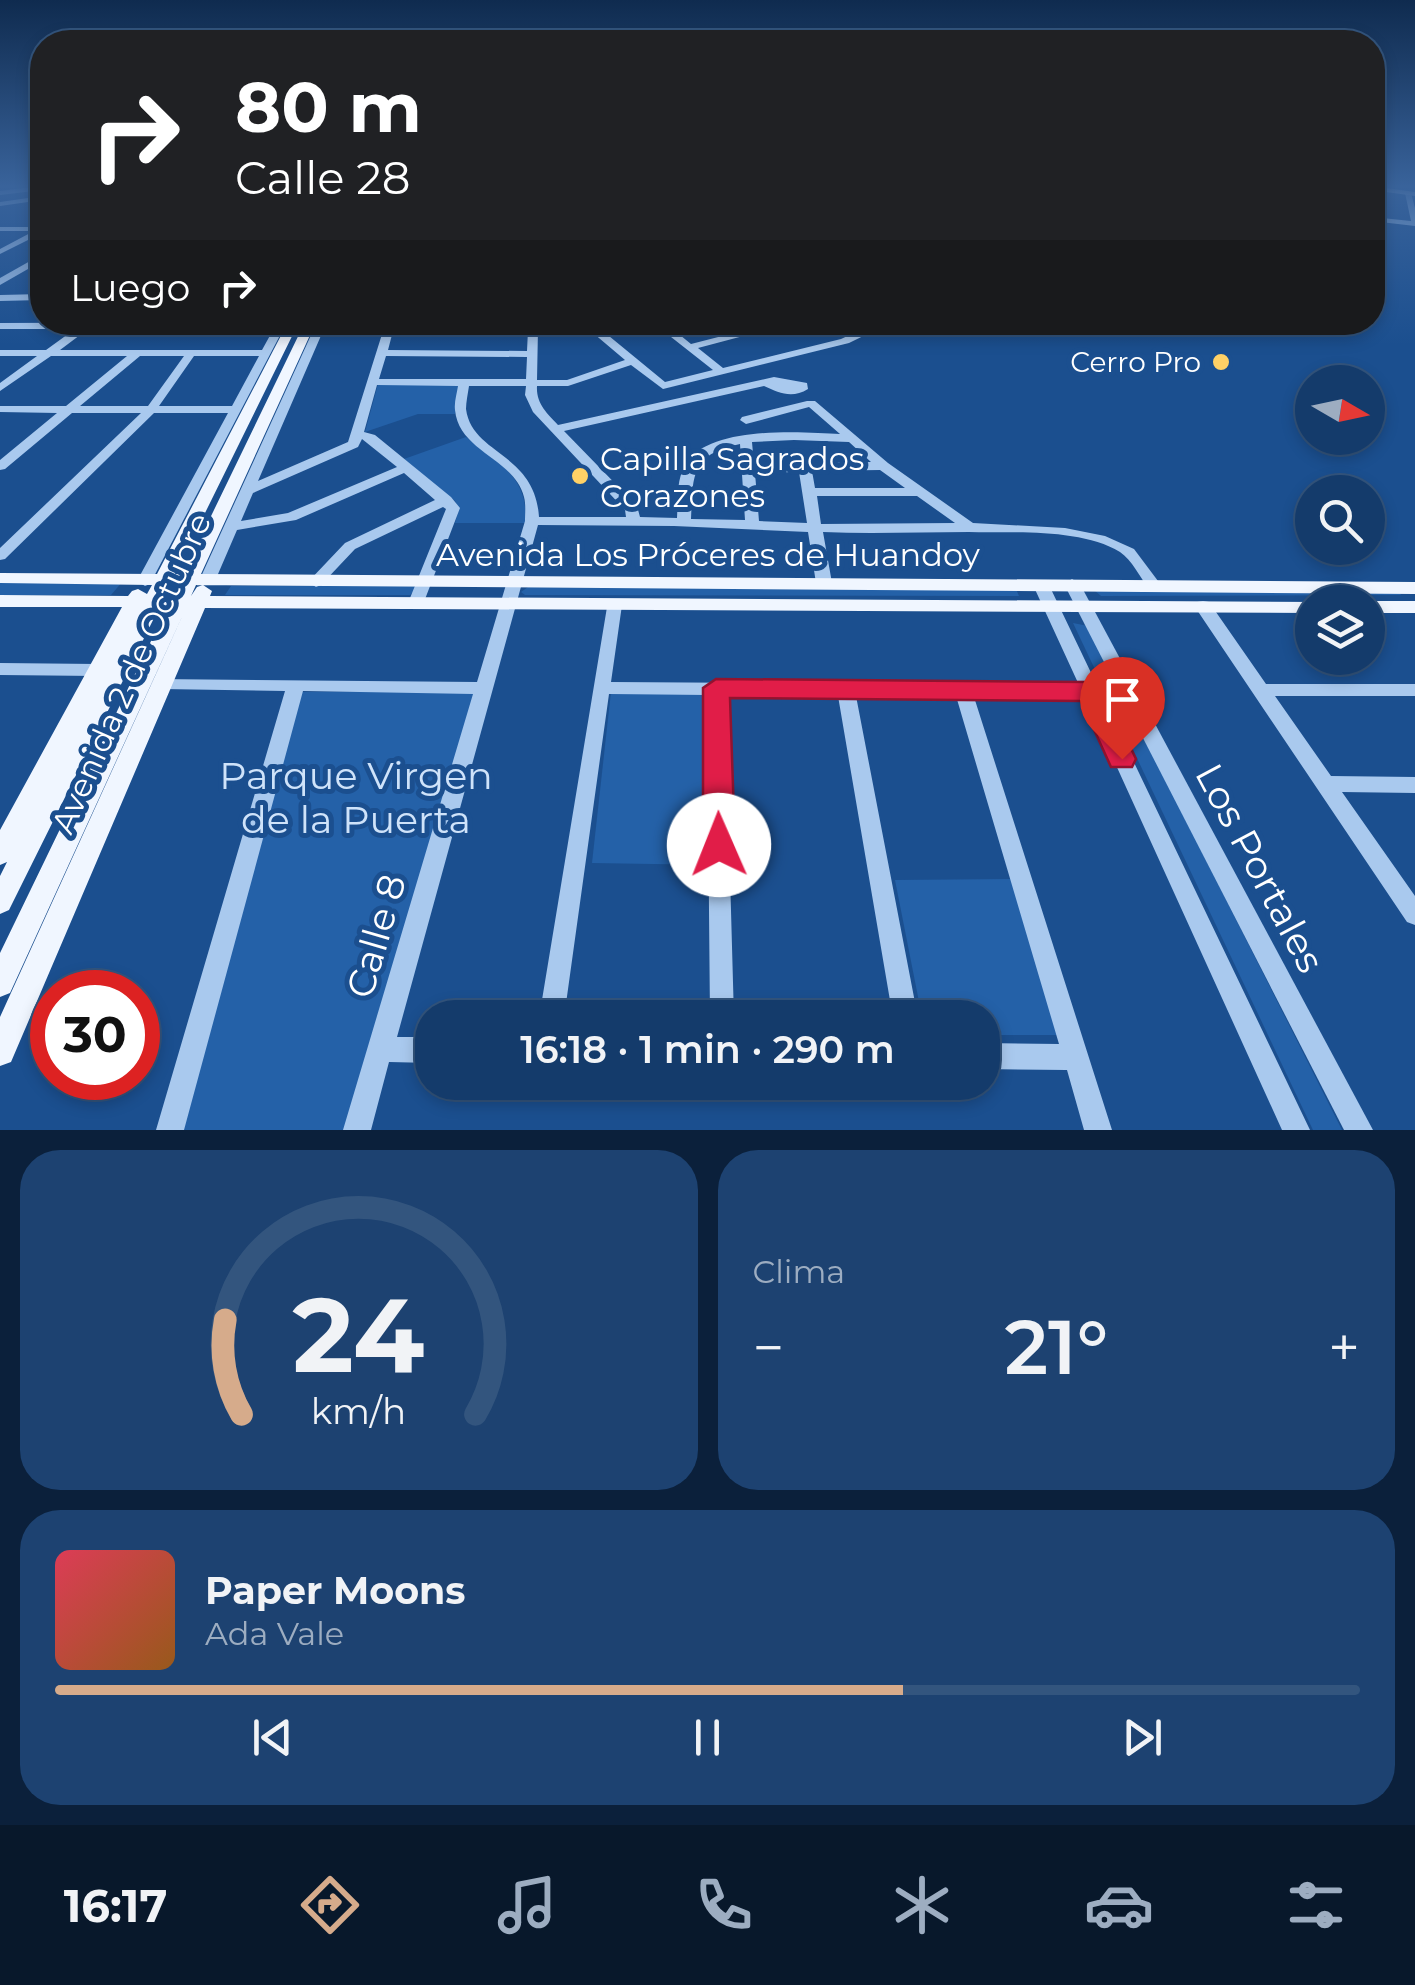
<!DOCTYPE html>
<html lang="es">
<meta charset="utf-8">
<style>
body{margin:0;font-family:Montserrat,sans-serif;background:#1d4271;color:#f1f3f6;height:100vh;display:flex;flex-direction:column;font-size:38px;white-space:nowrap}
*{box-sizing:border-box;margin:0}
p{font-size:32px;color:#9dadc1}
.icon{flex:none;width:55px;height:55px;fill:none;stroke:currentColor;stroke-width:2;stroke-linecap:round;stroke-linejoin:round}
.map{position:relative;height:1130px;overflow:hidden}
.details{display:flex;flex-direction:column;gap:20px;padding:20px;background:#0b203b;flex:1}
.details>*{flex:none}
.banner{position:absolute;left:30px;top:30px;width:1355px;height:305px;border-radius:40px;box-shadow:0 5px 15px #0003,0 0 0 2px #33557e;background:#202124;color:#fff;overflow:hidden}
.needle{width:65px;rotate:99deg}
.tools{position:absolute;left:1295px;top:365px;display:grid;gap:20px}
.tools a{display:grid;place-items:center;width:90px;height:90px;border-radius:50%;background:#143b6b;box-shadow:0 5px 15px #0003,0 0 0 2px #33557e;font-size:50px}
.speed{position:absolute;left:30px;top:970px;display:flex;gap:20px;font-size:50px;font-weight:700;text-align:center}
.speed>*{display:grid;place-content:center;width:130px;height:130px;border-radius:50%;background:#143b6b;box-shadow:0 5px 15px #0003,0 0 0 2px #33557e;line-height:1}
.speed .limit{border:15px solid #d22;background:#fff;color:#111}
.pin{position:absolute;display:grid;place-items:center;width:85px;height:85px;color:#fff;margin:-102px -42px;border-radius:50% 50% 50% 0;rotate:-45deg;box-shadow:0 0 10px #0007}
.pin .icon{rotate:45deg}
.me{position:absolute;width:110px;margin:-55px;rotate:359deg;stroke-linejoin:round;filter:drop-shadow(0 0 8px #0008)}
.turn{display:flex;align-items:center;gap:35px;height:210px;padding:0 40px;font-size:45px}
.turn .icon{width:130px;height:130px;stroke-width:2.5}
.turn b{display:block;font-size:70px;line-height:85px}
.then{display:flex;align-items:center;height:95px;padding:0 40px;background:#0003;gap:20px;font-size:38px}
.big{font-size:75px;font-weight:600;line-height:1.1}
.details .card{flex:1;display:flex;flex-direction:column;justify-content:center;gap:15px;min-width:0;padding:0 35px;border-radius:40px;background:#1d4271}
.details .dial{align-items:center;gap:0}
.dial svg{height:260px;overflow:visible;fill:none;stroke:#33557e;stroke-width:7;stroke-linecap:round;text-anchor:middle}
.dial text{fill:#f1f3f6;stroke:none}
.song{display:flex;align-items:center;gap:30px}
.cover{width:120px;height:120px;border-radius:15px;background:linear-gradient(135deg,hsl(350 70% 55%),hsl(30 70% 35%))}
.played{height:10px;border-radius:5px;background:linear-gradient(90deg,#d6ab8b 65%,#33557e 65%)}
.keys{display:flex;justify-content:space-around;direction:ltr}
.heat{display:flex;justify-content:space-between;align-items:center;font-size:55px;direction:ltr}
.details .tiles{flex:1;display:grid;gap:20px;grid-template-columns:1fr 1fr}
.card:last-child{grid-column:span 2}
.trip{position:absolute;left:415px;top:1000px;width:585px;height:100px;border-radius:40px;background:#143b6b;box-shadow:0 5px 15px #0003,0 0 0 2px #33557e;font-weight:600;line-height:100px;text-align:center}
.dock{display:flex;height:160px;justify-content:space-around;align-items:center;background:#08182b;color:#9dadc1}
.dock .icon{width:70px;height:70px}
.dock .current{color:#d6ab8b}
.dock b{font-size:45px;color:#f1f3f6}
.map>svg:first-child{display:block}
.green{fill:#2461a8}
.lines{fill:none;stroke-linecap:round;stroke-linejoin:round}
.minor{fill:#a9c9ee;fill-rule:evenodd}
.major{fill:#f0f6ff;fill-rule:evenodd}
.route{fill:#e11d48;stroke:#92132f;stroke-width:2.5}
.poi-dot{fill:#ffd166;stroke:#1b4f8f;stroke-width:4}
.labels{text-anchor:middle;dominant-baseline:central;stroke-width:10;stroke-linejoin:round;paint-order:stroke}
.far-poi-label{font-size:28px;fill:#fff;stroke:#1b4f8f;text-anchor:end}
.poi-label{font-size:32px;fill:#fff;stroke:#1b4f8f;text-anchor:start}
.street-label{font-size:32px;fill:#fff;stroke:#1b4f8f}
.near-park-label{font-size:38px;fill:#cfe3fa;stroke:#1b4f8f}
.near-street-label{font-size:38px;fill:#fff;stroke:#1b4f8f}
</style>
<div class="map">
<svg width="1415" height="1130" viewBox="0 0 1415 1130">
<rect width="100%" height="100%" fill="#1b4f8f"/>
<g class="green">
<polygon points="378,384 461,384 455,414 418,414 365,432"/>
<path d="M466,437C498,461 530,479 525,523H455L459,509L455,501L404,459Z"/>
<polygon points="0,581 123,581 111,595 0,595"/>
<polygon points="231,586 414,586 416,589 410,595 225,595"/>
<polygon points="528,587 1016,589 1019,596 525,595 521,592"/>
<polygon points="1094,590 1399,592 1401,595 1101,596"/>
<polygon points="1073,623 1088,626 1342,1130 1313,1130"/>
<polygon points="302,692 475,692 348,1130 179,1130"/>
<polygon points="611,692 708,692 714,865 592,863"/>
<polygon points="1013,879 1059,1035 983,1035 982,1018 922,1017 895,880"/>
</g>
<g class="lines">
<g class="minor">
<polygon points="38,186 42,186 42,190 0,195 0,191"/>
<polygon points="1408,191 1411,193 1415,208 1415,226 1372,221 1372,217 1411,221 1405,193"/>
<polygon points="42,196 42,200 0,206 0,202"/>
<polygon points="0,227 39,227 42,228 42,233 0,254 0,249 34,231 0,231"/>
<polygon points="39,256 42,256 42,261 0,285 0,278"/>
<polygon points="42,294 42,300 0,301 0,295"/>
<path d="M277,322H287L150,584L145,586L137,581L228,413H154L5,559L0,560V548L141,413H72L5,469L0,470V460L57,413L0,412V406H66L127,356H51L0,391V383L37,356H0V350H46L75,329H0V323ZM88,329L273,330L262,350H60ZM140,356H184L148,406H80ZM194,356H259L232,406H159Z"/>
<path d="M317,322H327L326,325L578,322L538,329L537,380H567L625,360L580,322H592L665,382L713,370L652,322H664L691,344L777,322H796L698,348L723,368L841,339L878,322H892L849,343L663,389L631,365L568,386H537C536,404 547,413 558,425L774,377L807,383L808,389C792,399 779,393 764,386L564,431L637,506L640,517L677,518C678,501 676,481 685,465C708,425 800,432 840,434L809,407L746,424L740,420L742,417L807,401H815L888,463L973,523L1065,528L1105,536L1134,549L1161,585L1153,590L1148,588C1140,577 1132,560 1120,552C1081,528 1013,533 969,532C920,532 871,534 823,532L832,583L824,588L816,583L808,532L674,526L538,525L397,1037H432V1063L389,1062L371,1130H343L473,694L303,691L184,1130H156L285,691L162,689L156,687L153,683L156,679L477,682L525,521C525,514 526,504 524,497C514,458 459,452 455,410C454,402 457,393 458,386L377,385L364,432L375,435L451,497L460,508L422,607L416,608L408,603L446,509L443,507L355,549L321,585L316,587L308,582L345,543L435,500L404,473L296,520L237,530L215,581L212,584H202L199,581ZM528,330L527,351L388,350L393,331ZM323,331H383L348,442L258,481ZM386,356L527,357L526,379H379ZM469,386H526L525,395L533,412L625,510L626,517H539C535,452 472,455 466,409C466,402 468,393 469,386ZM362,439L397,467L288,513L241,521L253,493L358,447ZM794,440L849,442L871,462L754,465L752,442ZM740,444L745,520L691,519C693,475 691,454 740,444ZM880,470L905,488H815L812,471ZM799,472L807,523L759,521L755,473ZM817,496H917L955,523L821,524Z"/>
<polygon points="1072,579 1080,584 1373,1130 1344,1130 1064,584"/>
<polygon points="1041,580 1049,585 1310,1130 1282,1130 1085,697 974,697 1112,1130 1084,1130 1067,1070 982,1069 982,1043 1059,1044 956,696 856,696 918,1018 893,1018 838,696 725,695 734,1018 710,1018 707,695 609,694 564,1018 539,1018 608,601 620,601 622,605 611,682 1079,685 1033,585"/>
<polygon points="1203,601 1209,602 1266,684 1415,684 1415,696 1275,696 1331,776 1415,777 1415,793 1342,792 1415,896 1415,925 1407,922 1197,610 1195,606 1197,602"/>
<polygon points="0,663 97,664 103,666 106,670 103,674 97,676 0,675"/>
</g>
<g class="major">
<polygon points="1372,186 1415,192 1415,196 1372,190"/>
<path d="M288,322H299L175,574H183L305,322H316L201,574L1415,582V594L196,585L191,596L197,587L203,585L212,591L210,596L1317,602H1312V613L205,608L11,1062L0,1066V1017L186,608L10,993L0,997V953L167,608H159L9,910L0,914V876L7,862L0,865V830L122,607H0V595L128,596L132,591L138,589L147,594L152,585L0,583V573L157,574ZM170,585H178L173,596H164Z"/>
<polygon points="1368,601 1415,601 1415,613 1368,613 1368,602 1363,602"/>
</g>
</g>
<linearGradient id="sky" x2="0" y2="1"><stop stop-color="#0f2b4f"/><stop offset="0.54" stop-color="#39639b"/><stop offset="1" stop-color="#39639b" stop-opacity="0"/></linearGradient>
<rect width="1415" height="345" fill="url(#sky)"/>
<polygon class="route" points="716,679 1090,682 1100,684 1136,759 1132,767 1111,767 1081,701 730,698 735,845 731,854 719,858 708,854 703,845 703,688"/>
<g class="poi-dot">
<circle cx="1221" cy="362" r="10"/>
<circle cx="580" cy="476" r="10"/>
</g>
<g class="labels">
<g class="far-poi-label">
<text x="1201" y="362">Cerro Pro</text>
</g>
<g class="poi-label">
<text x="600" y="458">Capilla Sagrados<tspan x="600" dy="37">Corazones</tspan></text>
</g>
<g class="street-label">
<text x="708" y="554">Avenida Los Próceres de Huandoy</text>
<text transform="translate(131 673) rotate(-66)">Avenida 2 de Octubre</text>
</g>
<g class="near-park-label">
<text x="356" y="775">Parque Virgen<tspan x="356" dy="44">de la Puerta</tspan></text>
</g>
<g class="near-street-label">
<text transform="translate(1260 868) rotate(62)">Los Portales</text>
<text transform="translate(376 936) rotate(-74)">Calle 8</text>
</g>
</g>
</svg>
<div class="tools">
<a><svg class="needle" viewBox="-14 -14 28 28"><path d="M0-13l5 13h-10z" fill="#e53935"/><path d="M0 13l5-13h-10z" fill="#9dadc1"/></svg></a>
<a><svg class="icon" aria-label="search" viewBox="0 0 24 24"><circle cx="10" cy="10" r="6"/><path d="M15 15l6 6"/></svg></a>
<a><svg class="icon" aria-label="layers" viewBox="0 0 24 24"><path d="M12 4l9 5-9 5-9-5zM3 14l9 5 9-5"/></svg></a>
</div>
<div class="speed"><div class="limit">30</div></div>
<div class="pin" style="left:1122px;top:759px;background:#d93025"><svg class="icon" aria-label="arrive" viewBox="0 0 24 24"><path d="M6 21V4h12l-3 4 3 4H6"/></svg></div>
<svg class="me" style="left:719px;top:845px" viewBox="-20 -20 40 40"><circle r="19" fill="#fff"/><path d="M0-13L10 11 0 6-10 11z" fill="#e11d48"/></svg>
<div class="trip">16:18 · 1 min · 290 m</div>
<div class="banner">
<div class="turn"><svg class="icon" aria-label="right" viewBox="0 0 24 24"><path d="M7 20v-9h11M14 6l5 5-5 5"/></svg><div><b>80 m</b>Calle 28</div></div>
<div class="then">Luego<svg class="icon" aria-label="right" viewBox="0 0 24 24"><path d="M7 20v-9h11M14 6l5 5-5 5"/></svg></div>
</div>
</div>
<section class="details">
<div class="tiles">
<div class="card dial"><svg viewBox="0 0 100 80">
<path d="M14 69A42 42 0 1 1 86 69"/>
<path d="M14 69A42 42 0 0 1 9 40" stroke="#d6ab8b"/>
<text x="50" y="56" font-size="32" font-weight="700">24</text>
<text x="50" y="72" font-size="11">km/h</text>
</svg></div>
<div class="card"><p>Clima</p>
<div class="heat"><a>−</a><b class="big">21°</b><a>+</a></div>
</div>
<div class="card">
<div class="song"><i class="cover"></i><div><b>Paper Moons</b><p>Ada Vale</p></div></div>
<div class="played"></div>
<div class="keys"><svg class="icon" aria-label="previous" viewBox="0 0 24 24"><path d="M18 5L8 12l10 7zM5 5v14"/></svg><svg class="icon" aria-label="pause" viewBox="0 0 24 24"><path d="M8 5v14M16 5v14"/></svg><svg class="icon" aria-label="next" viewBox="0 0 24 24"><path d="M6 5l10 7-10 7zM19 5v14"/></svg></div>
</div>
</div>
</section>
<nav class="dock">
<b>16:17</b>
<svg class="icon current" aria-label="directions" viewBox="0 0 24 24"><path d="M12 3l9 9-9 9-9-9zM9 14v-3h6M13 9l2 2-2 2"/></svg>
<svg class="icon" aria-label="music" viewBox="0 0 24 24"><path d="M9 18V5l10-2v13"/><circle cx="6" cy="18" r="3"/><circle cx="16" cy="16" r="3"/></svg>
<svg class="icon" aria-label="phone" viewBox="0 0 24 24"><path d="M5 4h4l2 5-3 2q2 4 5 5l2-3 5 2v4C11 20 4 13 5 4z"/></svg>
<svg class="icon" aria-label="climate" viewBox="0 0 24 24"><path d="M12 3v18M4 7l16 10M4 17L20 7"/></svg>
<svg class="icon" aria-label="car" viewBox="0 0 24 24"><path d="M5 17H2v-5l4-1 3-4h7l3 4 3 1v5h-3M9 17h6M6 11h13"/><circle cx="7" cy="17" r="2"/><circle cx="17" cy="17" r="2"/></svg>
<svg class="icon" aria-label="filters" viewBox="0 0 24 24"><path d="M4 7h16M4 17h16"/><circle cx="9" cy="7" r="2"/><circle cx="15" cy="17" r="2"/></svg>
</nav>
